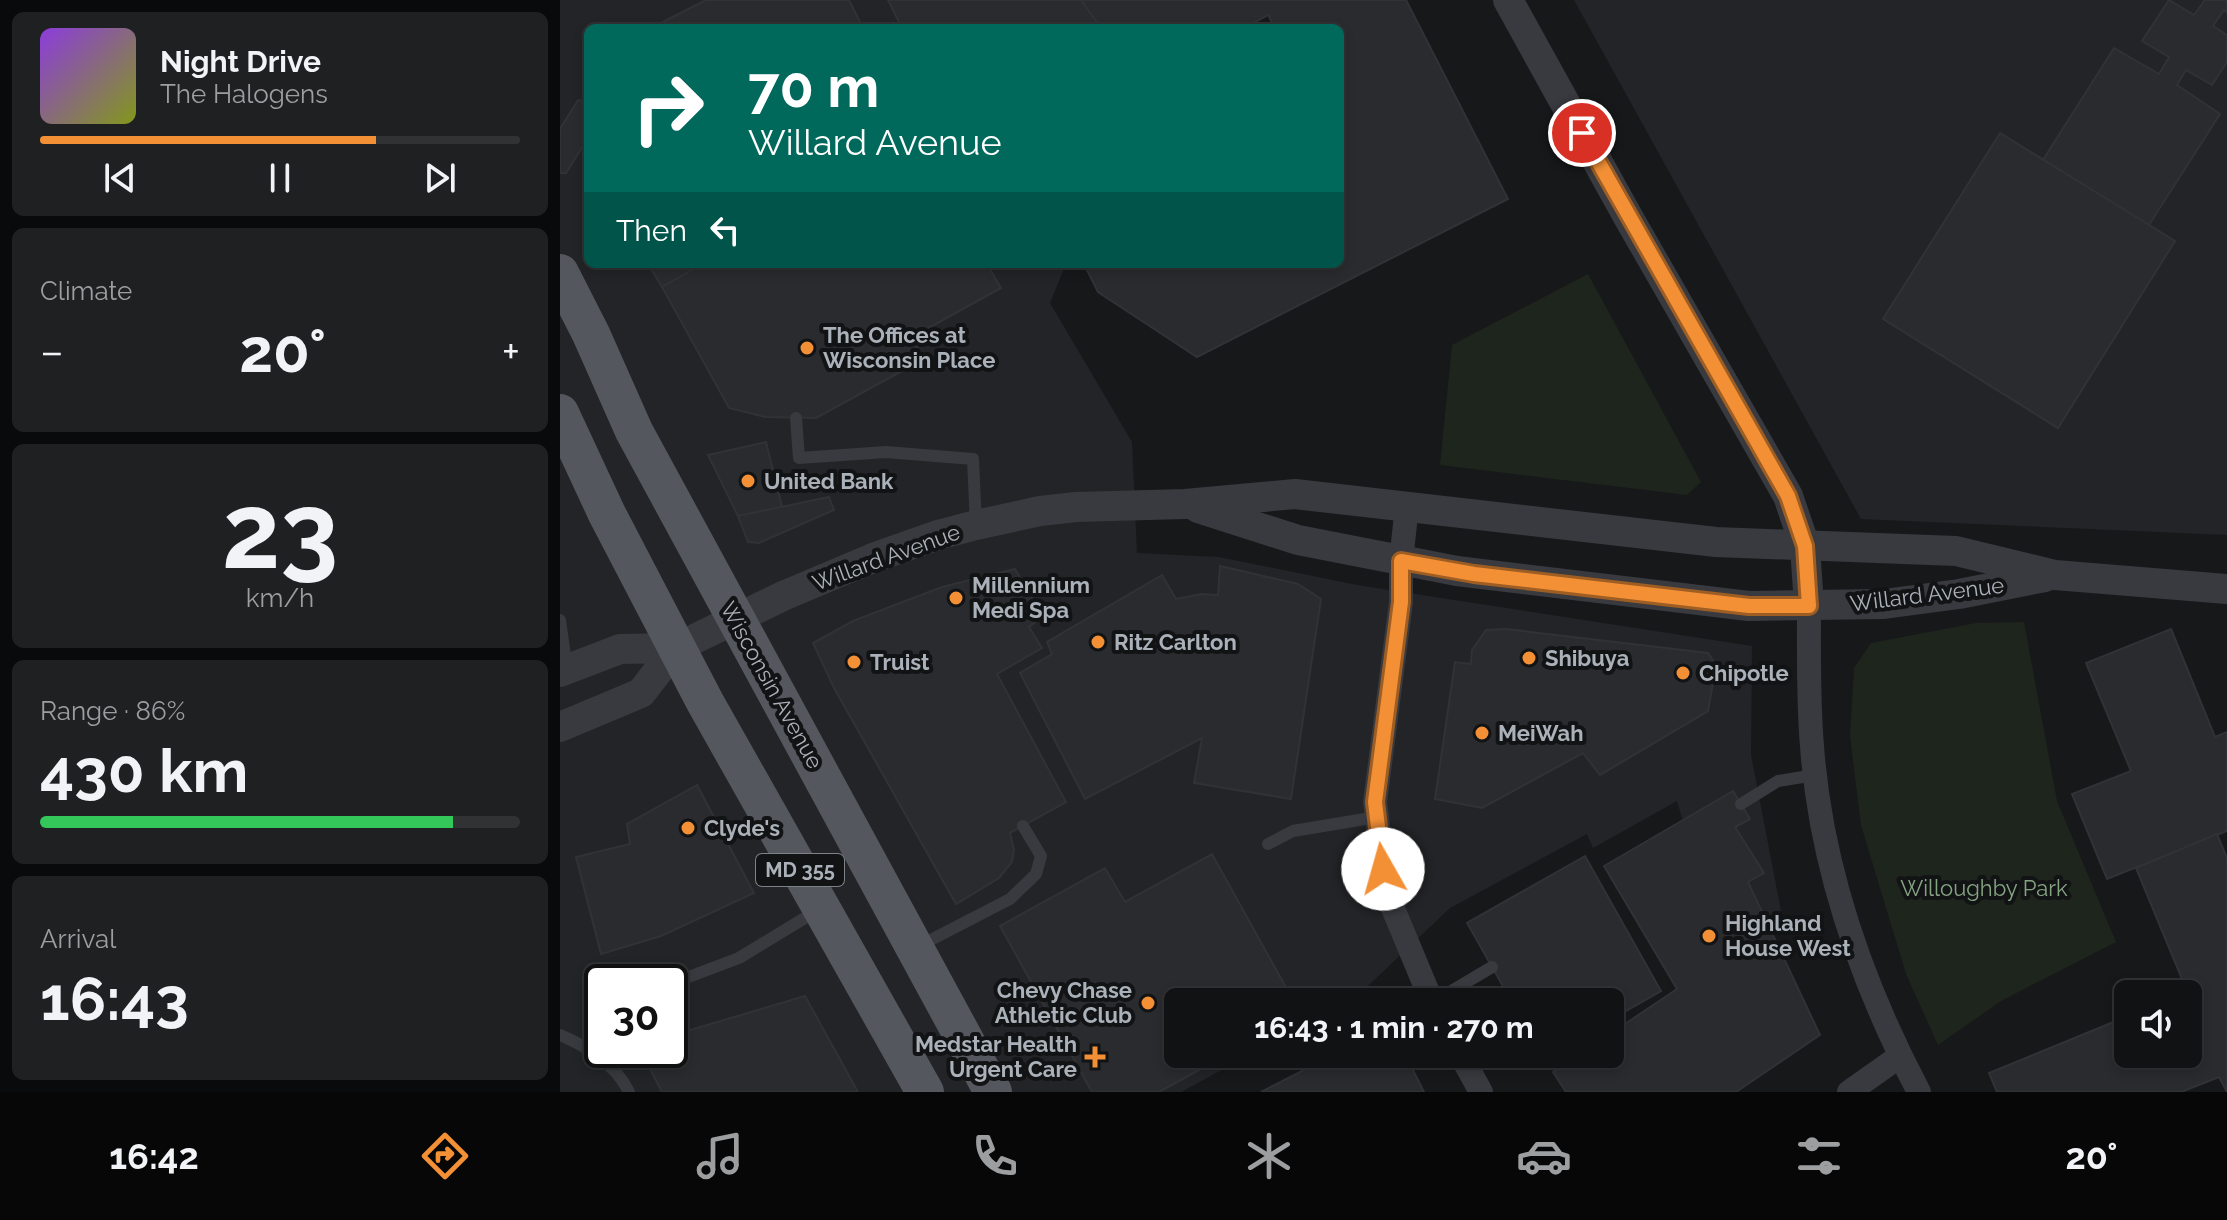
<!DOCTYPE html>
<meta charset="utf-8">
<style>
body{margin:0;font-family:Raleway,sans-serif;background:#1e2022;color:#f1f3f6;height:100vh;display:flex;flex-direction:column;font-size:30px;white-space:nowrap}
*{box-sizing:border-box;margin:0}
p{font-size:26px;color:#9c9ea0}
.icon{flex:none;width:44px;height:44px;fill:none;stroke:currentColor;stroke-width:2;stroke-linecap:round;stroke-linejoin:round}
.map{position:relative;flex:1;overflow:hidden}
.drawer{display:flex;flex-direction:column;gap:12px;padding:12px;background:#090a0b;width:560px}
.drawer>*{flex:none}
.hud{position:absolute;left:24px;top:24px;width:760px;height:244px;border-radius:12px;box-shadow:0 4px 12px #0003,0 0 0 2px #303234;background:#00695c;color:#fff;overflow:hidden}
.tools{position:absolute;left:1554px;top:980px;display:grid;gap:16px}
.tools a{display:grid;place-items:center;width:88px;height:88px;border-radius:12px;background:#111214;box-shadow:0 4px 12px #0003,0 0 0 2px #303234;font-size:40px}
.speed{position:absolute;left:24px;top:964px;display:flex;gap:16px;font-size:40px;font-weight:700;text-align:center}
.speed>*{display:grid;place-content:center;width:104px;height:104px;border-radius:50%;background:#111214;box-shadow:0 4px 12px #0003,0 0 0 2px #303234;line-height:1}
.speed .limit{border:4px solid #111;border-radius:12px;background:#fff;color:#111}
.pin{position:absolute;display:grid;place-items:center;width:68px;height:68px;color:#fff;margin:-34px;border:4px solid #fff;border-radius:50%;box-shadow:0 2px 8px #0007}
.me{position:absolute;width:88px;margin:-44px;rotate:353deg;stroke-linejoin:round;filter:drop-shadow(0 0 6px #0008)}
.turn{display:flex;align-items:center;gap:28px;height:168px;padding:0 32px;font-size:36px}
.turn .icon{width:104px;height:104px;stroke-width:2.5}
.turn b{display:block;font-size:56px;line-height:68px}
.then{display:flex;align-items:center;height:76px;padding:0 32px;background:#0003;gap:16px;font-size:30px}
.big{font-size:60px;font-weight:700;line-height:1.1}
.drawer .widget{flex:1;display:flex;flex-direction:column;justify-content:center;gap:12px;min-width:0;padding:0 28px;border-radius:12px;background:#1e2022}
.drawer .dial{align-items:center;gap:0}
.dial b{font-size:104px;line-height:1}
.song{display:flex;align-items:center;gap:24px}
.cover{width:96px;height:96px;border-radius:12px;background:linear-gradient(135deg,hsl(270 70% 55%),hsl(70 70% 35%))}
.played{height:8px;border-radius:4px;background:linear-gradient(90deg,#f39036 70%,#303234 70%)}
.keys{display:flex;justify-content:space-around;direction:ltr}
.heat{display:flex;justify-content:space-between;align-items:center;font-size:44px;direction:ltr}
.charge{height:12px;border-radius:6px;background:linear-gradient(90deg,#34c759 86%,#303234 0)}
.trip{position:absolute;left:604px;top:988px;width:460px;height:80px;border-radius:12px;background:#111214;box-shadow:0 4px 12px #0003,0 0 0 2px #303234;font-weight:700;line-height:80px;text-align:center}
.tabs{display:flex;height:128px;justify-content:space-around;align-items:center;background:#070708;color:#9c9ea0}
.tabs .icon{width:56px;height:56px}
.tabs .on{color:#f39036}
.tabs b{font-size:36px;color:#f1f3f6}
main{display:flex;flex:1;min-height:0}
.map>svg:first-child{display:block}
.built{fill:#232427;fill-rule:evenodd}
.green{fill:#1e251d}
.building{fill:#2a2b2e;stroke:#313236;stroke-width:2}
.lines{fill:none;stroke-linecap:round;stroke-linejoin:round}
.service{stroke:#383a3f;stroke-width:12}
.minor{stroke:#383a3f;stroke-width:24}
.tertiary{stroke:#383a3f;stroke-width:30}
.primary{stroke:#54585e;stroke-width:38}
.route-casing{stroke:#9e5e23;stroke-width:20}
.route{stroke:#f39036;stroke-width:14}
.poi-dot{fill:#f39036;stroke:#121315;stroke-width:3}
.labels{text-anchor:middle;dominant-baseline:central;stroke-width:8;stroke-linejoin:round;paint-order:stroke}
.shield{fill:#121315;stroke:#7c8288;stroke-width:2}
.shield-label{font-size:20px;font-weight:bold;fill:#aab1b9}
.poi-label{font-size:22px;font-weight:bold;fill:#aab1b9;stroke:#121315;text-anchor:start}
.street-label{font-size:22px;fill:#aab1b9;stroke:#121315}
.park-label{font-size:22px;fill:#85a481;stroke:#121315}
</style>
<main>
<section class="drawer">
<div class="widget">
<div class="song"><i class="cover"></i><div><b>Night Drive</b><p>The Halogens</p></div></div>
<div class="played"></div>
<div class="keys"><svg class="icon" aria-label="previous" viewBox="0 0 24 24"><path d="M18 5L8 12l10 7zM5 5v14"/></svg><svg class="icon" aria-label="pause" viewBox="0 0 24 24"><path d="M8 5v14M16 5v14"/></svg><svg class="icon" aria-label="next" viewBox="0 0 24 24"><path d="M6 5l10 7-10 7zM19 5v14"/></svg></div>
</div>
<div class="widget"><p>Climate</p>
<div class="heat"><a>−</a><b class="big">20°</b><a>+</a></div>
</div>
<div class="widget dial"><b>23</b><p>km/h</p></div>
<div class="widget"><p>Range · 86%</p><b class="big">430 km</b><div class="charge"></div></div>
<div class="widget"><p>Arrival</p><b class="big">16:43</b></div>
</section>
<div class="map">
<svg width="1667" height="1092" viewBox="0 0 1667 1092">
<rect width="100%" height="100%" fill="#17181a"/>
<g class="built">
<path d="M0,0H532L548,28H28V264H506L490,303L572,442L577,553L659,557L797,585L1192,646L1191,755L1222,916L1160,945L1117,801L1033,848L1027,834L890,908L791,1002H618V1054H691L621,1092H0ZM42,982H110V1050H42Z"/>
<polygon points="1014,0 1667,0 1667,535 1301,519"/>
</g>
<g class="green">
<polygon points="1028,274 1141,482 1127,495 880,465 892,345"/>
<polygon points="1464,622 1497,801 1556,942 1441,1001 1378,1045 1346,974 1301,825 1290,736 1294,668 1311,643 1416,623"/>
</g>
<g class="building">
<polygon points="146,0 289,0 303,28 91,28"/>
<polygon points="328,0 521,0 541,28 342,28"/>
<polygon points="521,0 846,0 948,199 637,357 538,292 524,264 780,264 780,28 715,28 708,15 684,28 541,28"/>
<polygon points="1609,0 1634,15 1645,0 1667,0 1667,13 1664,10 1653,26 1667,35 1667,62 1652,85 1626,70 1617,85 1660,114 1589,225 1483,160 1554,48 1599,74 1609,57 1582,41"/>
<polygon points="18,100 28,102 28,138 6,173 0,173 0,129"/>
<polygon points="1440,133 1615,241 1498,428 1323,319"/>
<polygon points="88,264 143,264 102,287"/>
<polygon points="143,264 427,264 441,288 352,337 364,359 256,418 205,417 169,408 102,287"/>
<polygon points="206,442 222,507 178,516 148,455"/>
<polygon points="269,497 274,510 199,543 188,542 178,516"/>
<polygon points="660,566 738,584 761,599 731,799 634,783 642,738 525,799 460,673 492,654 487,642 602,575 616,599 641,594 658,595"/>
<polygon points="455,569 483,616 469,627 482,648 437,674 506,802 450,833 454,850 452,862 439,878 396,904 274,688 253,643 293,621 382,587"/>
<polygon points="946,629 1148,653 1154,662 1155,671 1148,711 1040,775 1023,753 922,808 875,799 895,662 911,664 912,650 926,630"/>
<polygon points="1611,629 1655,737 1667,732 1667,831 1547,879 1512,794 1571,771 1526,663"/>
<polygon points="137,785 194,893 101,936 41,954 16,857 70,844 67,824"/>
<polygon points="1173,791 1190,819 1175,827 1204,873 1188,882 1260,1035 1176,1092 1006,1092 993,1072 1020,1054 1050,1054 1050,1034 1117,989 1044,866"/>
<polygon points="1657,834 1667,858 1667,1092 1659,1077 1621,1092 1437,1092 1429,1073 1568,1016 1568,1054 1628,1054 1628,994 1621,994 1627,991 1576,868"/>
<polygon points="652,854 734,1002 618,1002 618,1054 668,1054 599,1092 532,1092 440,926 545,868 565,902"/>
<polygon points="1025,856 1101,991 1050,1020 1050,1002 952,1002 907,923"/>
<polygon points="245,996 298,1092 102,1092 92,1073 86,1054 89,1050 110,1050 110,1036"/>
<polygon points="775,1054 845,1054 864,1092 701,1092"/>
</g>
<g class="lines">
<g class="service">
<polyline points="236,418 239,458 326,452 413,459 416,525"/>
<polyline points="0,620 7,670"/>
<polyline points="1181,804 1218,781 1255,775"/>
<polyline points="708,844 733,831 817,817"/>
<polyline points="359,946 450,899 476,874 481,856 463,826"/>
<polyline points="110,984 179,958 258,910"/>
<polyline points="873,1002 932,967"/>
<path d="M0,1035C27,1046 56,1065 69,1092"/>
<polyline points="25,1045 42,1032"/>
</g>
<g class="minor">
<polyline points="847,506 841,561 841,602 815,802 827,894 872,1002"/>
<path d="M1249,606C1249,653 1248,700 1252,746C1261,869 1302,984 1359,1092"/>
<polyline points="900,1054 921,1092"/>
<polyline points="1289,1092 1340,1056"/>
</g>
<g class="tertiary">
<polyline points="948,0 1067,215 1228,496 1245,546 1249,606"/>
<polyline points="638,508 738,540 897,571 1189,606 1324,604 1399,594 1485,577"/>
<polyline points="0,672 60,649 116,648 223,596 313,558 378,535 416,525 480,511 516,507 625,504 735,494 1156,542 1396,551 1495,575 1667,589"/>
<polyline points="0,727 81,693 116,648"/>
</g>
<g class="primary">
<polyline points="0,273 31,334 74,431 433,1092"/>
<polyline points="0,413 47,514 145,702 365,1092"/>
</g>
</g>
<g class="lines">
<g class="route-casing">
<polyline id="route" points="823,869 815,802 841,602 841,561 914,574 1189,606 1249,606 1245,546 1228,496 1022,133"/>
</g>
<use href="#route" class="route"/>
</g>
<g class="poi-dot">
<circle cx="247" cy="348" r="8"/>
<circle cx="188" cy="481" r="8"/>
<circle cx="396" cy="598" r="8"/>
<circle cx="538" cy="642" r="8"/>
<circle cx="969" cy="658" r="8"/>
<circle cx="294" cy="662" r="8"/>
<circle cx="1123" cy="673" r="8"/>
<circle cx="922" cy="733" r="8"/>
<circle cx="128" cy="828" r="8"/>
<circle cx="1149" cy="936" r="8"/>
<circle cx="588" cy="1003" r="8"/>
<path d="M531 1045h8v8h8v8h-8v8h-8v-8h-8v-8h8z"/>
</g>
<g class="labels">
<rect class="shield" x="196" y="854" width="88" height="32" rx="6"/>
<g class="shield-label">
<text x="240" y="870">MD 355</text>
</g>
<g class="poi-label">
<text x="263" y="335">The Offices at<tspan x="263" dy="25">Wisconsin Place</tspan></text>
<text x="204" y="481">United Bank</text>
<text x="412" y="585">Millennium<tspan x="412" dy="25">Medi Spa</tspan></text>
<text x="554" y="642">Ritz Carlton</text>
<text x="985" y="658">Shibuya</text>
<text x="310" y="662">Truist</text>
<text x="1139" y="673">Chipotle</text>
<text x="938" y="733">MeiWah</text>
<text x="144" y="828">Clyde's</text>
<text x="1165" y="923">Highland<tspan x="1165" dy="25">House West</tspan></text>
<text x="572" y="990" text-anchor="end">Chevy Chase<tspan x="572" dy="25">Athletic Club</tspan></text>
<text x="517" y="1044" text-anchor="end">Medstar Health<tspan x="517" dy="25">Urgent Care</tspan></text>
</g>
<g class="street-label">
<text transform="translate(326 557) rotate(-20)">Willard Avenue</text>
<text transform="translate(1367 594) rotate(-7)">Willard Avenue</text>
<text transform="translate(212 685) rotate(61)">Wisconsin Avenue</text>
</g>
<g class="park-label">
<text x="1424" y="888">Willoughby Park</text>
</g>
</g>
</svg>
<div class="tools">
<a><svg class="icon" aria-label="sound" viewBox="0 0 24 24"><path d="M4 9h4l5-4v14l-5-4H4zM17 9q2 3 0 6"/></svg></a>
</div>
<div class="speed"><div class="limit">30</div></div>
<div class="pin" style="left:1022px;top:133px;background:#d93025"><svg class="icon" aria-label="arrive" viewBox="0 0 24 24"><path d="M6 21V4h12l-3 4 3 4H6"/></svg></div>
<svg class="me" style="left:823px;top:869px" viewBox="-20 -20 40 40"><circle r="19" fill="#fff"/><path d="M0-13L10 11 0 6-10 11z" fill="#f39036"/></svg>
<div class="trip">16:43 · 1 min · 270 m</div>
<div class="hud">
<div class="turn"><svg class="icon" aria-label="right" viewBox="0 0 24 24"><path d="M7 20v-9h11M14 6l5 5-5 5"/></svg><div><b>70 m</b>Willard Avenue</div></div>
<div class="then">Then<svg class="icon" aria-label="left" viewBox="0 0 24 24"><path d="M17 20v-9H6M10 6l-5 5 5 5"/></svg></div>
</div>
</div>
</main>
<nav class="tabs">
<b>16:42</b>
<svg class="icon on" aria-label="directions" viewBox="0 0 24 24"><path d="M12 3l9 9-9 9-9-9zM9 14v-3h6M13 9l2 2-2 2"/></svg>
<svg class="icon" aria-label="music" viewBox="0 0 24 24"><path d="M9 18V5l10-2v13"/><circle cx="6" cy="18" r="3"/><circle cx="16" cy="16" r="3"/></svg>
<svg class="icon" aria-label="phone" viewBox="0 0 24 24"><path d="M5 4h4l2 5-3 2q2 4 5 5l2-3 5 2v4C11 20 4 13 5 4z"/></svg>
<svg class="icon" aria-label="climate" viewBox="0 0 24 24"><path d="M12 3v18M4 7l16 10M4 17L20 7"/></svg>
<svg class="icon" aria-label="car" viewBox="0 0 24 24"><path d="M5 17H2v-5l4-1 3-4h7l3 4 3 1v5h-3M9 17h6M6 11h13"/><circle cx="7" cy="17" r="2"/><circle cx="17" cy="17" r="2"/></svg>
<svg class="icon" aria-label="filters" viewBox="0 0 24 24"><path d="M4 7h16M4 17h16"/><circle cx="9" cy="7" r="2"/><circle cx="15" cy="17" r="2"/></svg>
<b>20°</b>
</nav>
